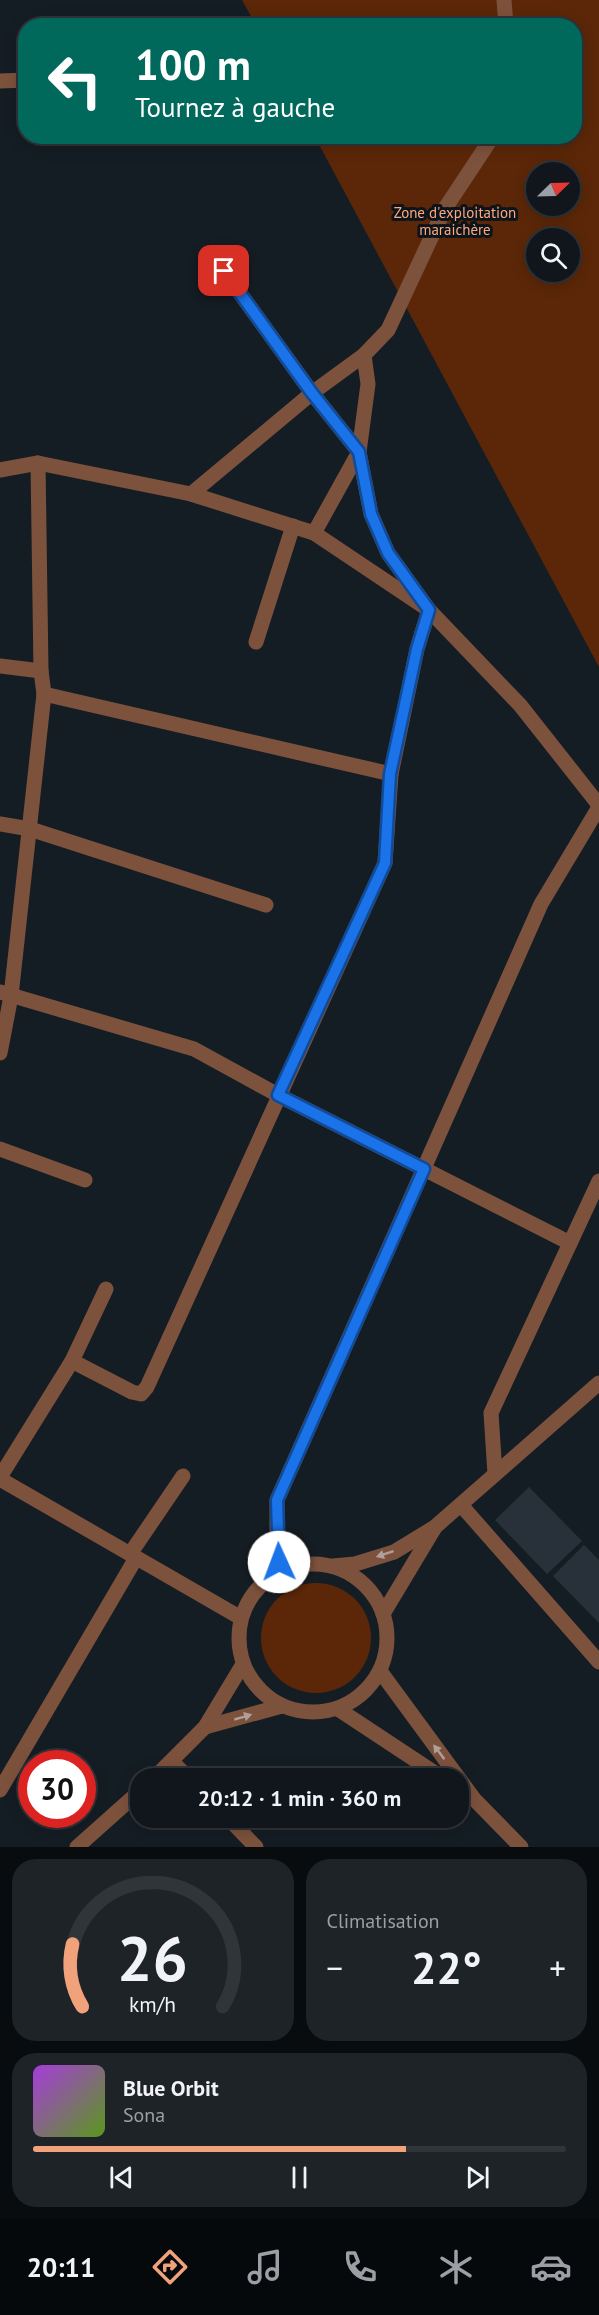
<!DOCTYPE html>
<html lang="fr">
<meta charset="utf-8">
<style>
body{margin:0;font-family:"PT Sans",sans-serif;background:#1e2328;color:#f1f3f6;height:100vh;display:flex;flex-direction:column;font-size:22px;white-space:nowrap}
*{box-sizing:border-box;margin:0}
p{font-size:20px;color:#9c9fa3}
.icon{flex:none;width:33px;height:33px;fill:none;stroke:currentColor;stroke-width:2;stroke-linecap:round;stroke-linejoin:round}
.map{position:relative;height:1847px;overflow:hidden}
.side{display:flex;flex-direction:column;gap:12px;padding:12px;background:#090c0f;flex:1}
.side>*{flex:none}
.banner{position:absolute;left:18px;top:18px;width:564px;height:126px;border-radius:24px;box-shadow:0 3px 15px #0003,0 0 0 2px #30353a;background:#00695c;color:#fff;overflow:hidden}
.needle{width:39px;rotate:67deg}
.tools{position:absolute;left:526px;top:162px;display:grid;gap:12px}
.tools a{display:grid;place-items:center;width:54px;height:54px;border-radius:50%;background:#10161b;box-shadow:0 3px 15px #0003,0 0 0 2px #30353a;font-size:30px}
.speed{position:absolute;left:18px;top:1750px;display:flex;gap:12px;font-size:30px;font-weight:700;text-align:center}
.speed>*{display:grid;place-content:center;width:78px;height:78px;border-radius:50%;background:#10161b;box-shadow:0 3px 15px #0003,0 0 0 2px #30353a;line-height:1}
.speed .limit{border:9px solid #d22;background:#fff;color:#111}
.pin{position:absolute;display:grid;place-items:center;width:51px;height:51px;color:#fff;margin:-26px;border-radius:12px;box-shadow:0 3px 9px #0006}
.me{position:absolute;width:66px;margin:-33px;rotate:358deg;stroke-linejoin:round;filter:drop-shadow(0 0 4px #0008)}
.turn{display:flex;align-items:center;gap:21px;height:126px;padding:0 18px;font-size:27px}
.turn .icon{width:78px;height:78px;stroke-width:2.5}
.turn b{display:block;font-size:42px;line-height:51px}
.big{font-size:45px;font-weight:800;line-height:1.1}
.side .tile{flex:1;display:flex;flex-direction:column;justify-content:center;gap:9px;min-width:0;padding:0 21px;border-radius:24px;background:#1e2328}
.side .dial{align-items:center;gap:0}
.dial svg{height:156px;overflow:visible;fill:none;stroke:#30353a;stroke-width:7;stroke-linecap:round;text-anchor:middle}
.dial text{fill:#f1f3f6;stroke:none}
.song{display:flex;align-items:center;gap:18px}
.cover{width:72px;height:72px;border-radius:9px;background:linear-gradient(135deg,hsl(280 70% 55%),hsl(90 70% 35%))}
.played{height:6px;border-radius:3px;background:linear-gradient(90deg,#f1a27b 70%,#30353a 70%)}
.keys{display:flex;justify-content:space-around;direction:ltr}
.heat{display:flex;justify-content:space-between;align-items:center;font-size:33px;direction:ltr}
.side .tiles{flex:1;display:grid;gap:12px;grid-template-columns:1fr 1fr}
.tile:last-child{grid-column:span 2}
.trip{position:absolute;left:130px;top:1768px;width:339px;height:60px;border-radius:24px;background:#10161b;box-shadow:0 3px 15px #0003,0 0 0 2px #30353a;font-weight:800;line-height:60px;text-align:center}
.dock{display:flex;height:96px;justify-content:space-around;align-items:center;background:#06090b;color:#9c9fa3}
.dock .icon{width:42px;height:42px}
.dock .on{color:#f1a27b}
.dock b{font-size:27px;color:#f1f3f6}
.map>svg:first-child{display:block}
.green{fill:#5b2708;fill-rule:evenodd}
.building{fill:#283139}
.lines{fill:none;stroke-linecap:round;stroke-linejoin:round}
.minor{stroke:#7d523d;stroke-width:15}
.oneway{fill:#af9f98}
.route-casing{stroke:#114b97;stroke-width:15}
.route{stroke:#1a73e8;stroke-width:10}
.labels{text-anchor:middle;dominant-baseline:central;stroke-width:6;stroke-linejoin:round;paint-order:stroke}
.park-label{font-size:15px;fill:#ffa87d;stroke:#0c141b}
</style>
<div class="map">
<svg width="599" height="1847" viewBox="0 0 599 1847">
<rect width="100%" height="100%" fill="#151d24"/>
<g class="green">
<path d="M242,0H599V667L315,137L574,136V26L256,25ZM537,172H570V206H537ZM537,238H570V272H537Z"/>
<circle cx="316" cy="1638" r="55"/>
</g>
<g class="building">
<polygon points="529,1487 582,1541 547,1574 495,1520"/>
<polygon points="584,1545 599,1560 599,1623 553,1576"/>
</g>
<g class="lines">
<g class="minor">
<polyline points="504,0 506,26"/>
<polyline points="0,81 26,80"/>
<polyline points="224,271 312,393 359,452 314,533"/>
<polyline points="0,470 38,463 191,494 314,533 429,610 520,705 599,805"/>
<polyline points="191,494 312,393 364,355"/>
<polyline points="256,642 293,526"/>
<polyline points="0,666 41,671"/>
<polyline points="44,694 391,774"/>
<polyline points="0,824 30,829 266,905"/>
<polyline points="0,992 194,1049 278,1095 570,1243"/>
<polyline points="0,1053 11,996 44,694 41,671 38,463"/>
<polyline points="0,1149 85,1180"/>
<polyline points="72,1361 132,1392 141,1394 147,1387 385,863 391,774 417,649 429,610 388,553 371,514 359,452 368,384 364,355 388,330 444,210 493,136"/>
<polyline points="495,1474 491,1413 599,1181"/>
<polyline points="0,1477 72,1361 106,1289"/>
<polyline points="0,1479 241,1618"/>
<polyline points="461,1505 599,1662"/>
<polyline points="130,1554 183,1476"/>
<circle cx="313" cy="1638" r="74"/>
<polyline points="333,1566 355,1564 394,1552 435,1527 599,1383"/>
<polyline points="277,1573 277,1500 541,904 599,807"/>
<polyline points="383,1614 434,1529"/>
<polyline points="380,1671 474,1799 521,1847"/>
<polyline points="338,1709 444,1779"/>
<polyline points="205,1727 282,1706"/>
<polyline points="172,1762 190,1779"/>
<polyline points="153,1779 205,1727 243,1664"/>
<polyline points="0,1790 136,1558"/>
<polyline points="228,1818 256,1847"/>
<polyline points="77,1847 141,1790"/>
</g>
</g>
<defs><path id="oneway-solid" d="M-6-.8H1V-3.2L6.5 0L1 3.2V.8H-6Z" transform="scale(1.5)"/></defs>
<g class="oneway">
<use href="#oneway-solid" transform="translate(385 1554) rotate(162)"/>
<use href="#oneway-solid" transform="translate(243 1717) rotate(-16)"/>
<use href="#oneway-solid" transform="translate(439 1752) rotate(-127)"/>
</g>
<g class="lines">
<g class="route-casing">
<polyline id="route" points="224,271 312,393 359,452 371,514 388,553 429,610 417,649 390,774 385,863 278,1095 424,1169 277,1500 279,1562"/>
</g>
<use href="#route" class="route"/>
</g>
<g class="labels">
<g class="park-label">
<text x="455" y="212">Zone d'exploitation<tspan x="455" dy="17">maraichère</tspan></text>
</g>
</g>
</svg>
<div class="tools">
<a><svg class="needle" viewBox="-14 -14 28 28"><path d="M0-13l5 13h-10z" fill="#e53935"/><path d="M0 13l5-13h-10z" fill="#9c9fa3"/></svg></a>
<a><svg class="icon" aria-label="search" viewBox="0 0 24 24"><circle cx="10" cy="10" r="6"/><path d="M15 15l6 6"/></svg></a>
</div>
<div class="speed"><div class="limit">30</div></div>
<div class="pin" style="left:224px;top:271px;background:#d93025"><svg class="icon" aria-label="arrive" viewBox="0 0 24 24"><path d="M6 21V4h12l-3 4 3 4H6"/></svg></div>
<svg class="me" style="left:279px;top:1562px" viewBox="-20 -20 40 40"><circle r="19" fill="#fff"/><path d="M0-13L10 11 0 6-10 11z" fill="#1a73e8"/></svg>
<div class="trip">20:12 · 1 min · 360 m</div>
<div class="banner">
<div class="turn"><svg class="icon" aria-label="left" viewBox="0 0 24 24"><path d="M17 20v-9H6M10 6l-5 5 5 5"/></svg><div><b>100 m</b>Tournez à gauche</div></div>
</div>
</div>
<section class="side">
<div class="tiles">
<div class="tile dial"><svg viewBox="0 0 100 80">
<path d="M14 69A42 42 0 1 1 86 69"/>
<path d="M14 69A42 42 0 0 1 9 37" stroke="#f1a27b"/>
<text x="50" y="56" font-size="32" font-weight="700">26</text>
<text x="50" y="72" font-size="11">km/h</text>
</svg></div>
<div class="tile"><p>Climatisation</p>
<div class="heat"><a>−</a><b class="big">22°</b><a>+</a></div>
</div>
<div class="tile">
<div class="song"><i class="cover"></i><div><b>Blue Orbit</b><p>Sona</p></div></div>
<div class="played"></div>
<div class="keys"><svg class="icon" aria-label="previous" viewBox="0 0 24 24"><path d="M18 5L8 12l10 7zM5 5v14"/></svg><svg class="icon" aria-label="pause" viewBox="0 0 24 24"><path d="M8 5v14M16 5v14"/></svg><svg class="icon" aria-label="next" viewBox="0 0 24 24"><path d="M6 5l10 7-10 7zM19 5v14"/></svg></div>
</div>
</div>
</section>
<nav class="dock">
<b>20:11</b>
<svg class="icon on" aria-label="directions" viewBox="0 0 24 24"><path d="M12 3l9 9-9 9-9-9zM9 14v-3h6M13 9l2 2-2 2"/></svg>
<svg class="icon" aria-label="music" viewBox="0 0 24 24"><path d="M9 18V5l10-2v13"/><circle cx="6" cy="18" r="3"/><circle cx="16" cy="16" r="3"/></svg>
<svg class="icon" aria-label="phone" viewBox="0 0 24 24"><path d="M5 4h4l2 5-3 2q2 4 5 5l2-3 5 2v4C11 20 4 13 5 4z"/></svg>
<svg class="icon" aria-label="climate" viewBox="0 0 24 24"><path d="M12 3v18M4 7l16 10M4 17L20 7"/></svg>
<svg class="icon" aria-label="car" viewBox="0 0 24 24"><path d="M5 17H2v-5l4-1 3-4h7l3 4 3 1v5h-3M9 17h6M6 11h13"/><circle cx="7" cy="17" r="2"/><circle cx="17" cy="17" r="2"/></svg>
</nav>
